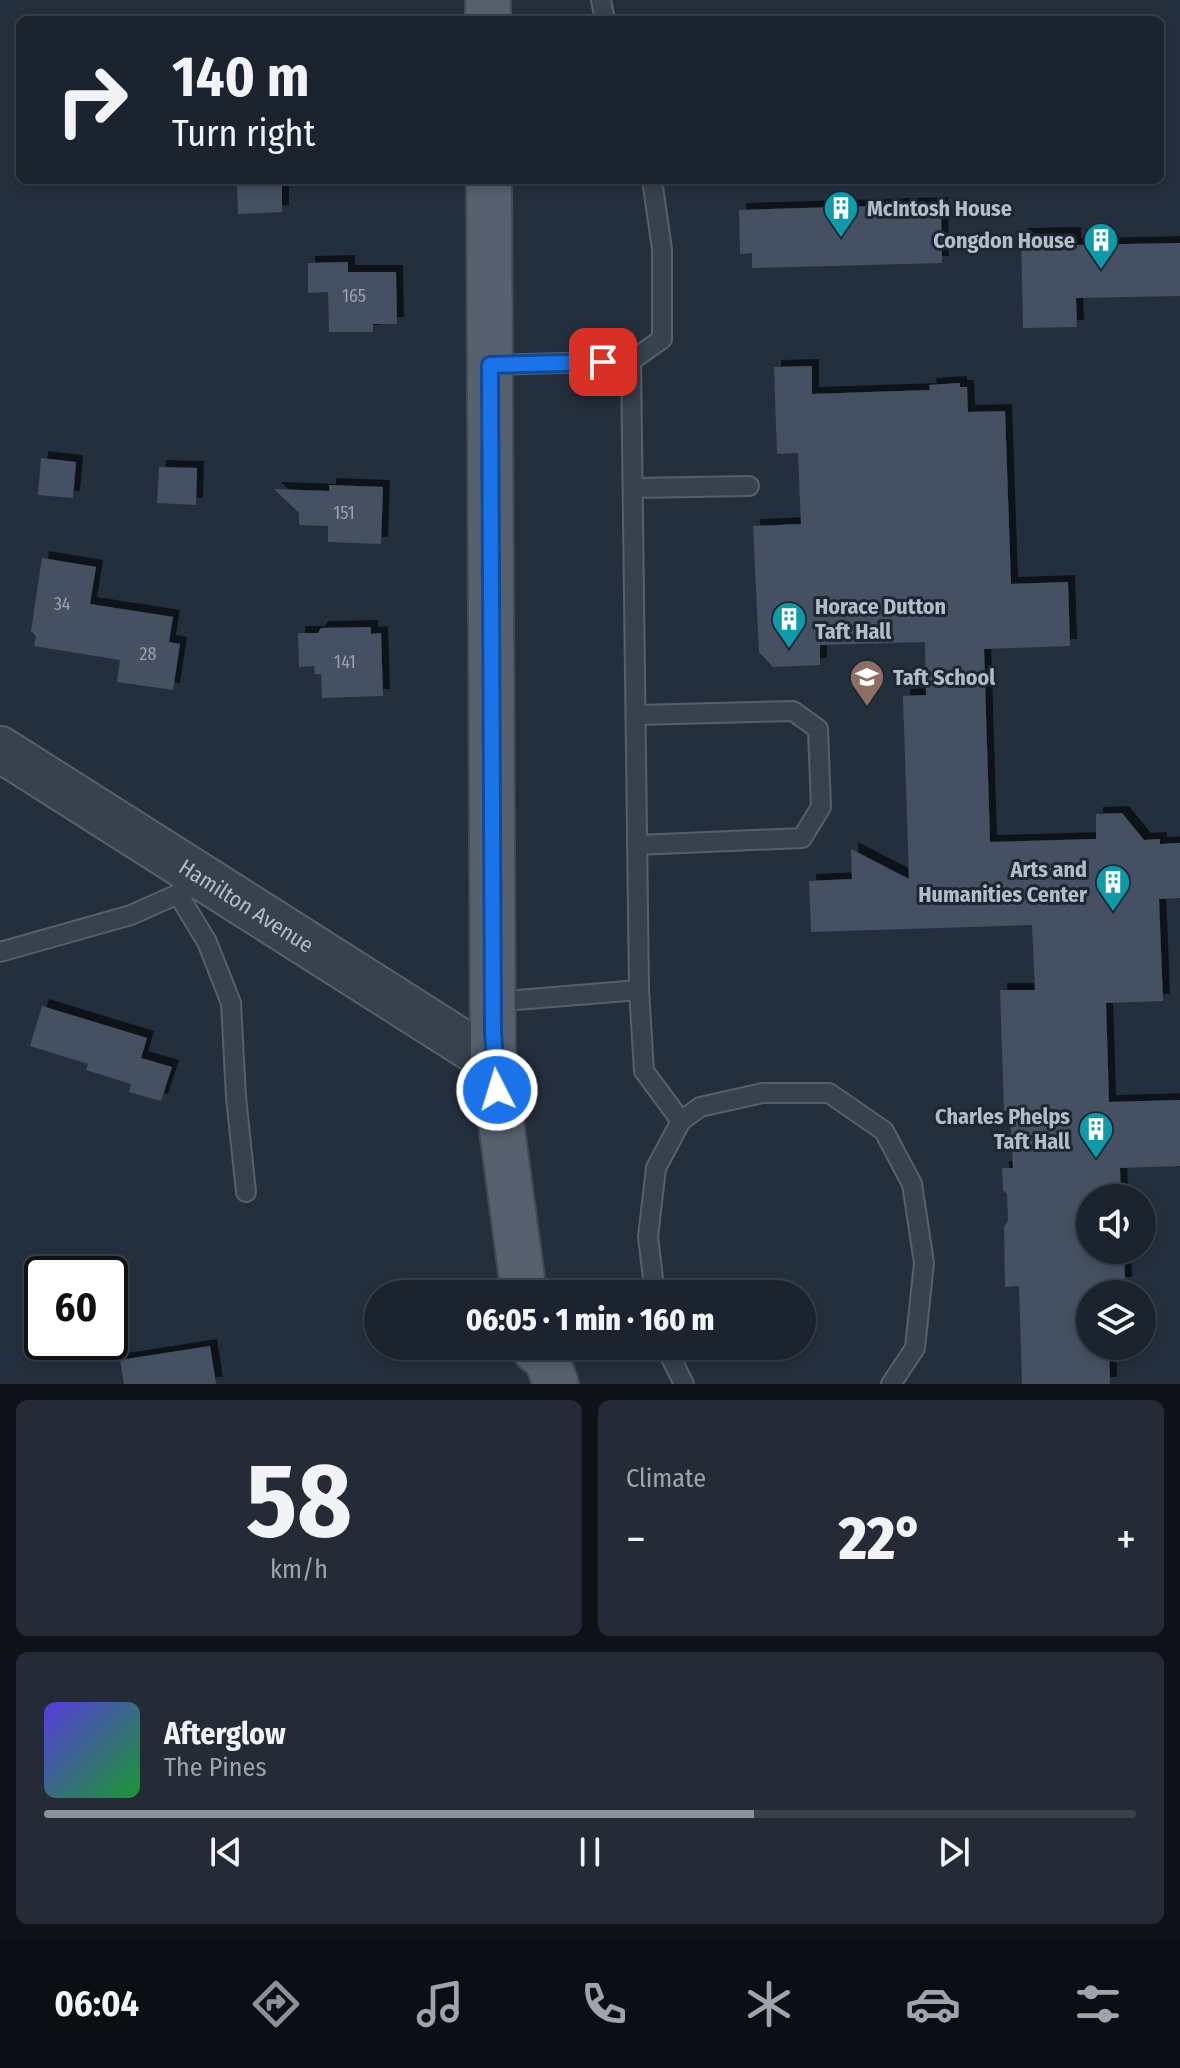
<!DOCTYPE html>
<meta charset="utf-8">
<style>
body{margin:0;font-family:"Fira Sans Condensed",sans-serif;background:#242b36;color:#f1f3f6;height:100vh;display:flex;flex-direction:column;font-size:30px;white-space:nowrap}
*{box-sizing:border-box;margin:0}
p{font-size:26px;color:#a0a4aa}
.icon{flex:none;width:44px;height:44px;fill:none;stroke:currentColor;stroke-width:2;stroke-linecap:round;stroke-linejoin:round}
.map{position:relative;height:1384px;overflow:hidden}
.side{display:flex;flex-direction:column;gap:16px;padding:16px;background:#0f1319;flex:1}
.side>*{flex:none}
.top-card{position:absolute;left:16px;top:16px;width:1148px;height:168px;border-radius:12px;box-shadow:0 4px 12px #0003,0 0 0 2px #39404a;background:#1b232e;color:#f1f3f6;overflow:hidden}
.buttons{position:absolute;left:1076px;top:1184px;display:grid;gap:16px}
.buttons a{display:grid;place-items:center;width:80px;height:80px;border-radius:50%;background:#1b232e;box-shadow:0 4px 12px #0003,0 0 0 2px #39404a;font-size:40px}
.speed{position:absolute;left:24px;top:1256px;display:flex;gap:16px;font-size:40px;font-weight:700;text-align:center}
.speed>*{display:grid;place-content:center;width:104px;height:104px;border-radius:50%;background:#1b232e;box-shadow:0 4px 12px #0003,0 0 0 2px #39404a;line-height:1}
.speed .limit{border:4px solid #111;border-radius:12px;background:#fff;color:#111}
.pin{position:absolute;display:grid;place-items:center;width:68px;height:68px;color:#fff;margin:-34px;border-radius:16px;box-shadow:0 4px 12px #0006}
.me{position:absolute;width:88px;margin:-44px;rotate:355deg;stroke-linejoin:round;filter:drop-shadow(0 0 6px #0008)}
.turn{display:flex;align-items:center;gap:28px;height:168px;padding:0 24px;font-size:36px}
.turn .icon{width:104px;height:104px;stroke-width:2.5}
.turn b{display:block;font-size:56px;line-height:68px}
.big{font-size:60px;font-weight:800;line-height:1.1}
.side .tile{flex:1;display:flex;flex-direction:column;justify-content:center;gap:12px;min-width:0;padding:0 28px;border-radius:12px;background:#242b36}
.side .dial{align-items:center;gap:0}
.dial b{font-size:104px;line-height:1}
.song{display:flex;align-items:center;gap:24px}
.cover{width:96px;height:96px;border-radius:12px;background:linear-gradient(135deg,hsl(250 70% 55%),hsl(130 70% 35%))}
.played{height:8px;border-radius:4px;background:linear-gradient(90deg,#8c9099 65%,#39404a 65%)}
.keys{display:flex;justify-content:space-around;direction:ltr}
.heat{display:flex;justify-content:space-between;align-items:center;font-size:44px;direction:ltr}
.side .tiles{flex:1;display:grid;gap:16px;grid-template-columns:1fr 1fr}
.tile:last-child{grid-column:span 2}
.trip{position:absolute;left:364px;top:1280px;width:452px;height:80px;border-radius:40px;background:#1b232e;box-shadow:0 4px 12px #0003,0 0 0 2px #39404a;font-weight:800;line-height:80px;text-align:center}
.tab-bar{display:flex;height:128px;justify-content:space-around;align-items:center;background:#0b0e12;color:#a0a4aa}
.tab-bar .icon{width:56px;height:56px}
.tab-bar .active{color:#8c9099}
.tab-bar b{font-size:36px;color:#f1f3f6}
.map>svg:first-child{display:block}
.building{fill:#455162;filter:url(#shadow)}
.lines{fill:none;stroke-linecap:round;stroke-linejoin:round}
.service-casing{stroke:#565f6c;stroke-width:22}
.tertiary-casing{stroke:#565f6c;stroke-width:48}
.primary-casing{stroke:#414a57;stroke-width:48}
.service{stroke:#38414e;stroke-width:18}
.tertiary{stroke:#38414e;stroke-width:44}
.primary{stroke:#56606e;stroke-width:44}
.route-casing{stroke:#114b97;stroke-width:20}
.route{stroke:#1a73e8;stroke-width:14}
.labels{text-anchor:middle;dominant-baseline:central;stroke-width:6;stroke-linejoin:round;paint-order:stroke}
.number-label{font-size:18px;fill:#98a1af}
.poi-label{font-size:22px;font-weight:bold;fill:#b4bcc9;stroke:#1d2633;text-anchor:start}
.street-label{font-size:22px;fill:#b4bcc9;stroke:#1d2633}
</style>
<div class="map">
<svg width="1180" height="1384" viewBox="0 0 1180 1384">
<defs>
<filter id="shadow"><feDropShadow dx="7" dy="-7" stdDeviation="0" flood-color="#0009"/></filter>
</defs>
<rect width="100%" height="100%" fill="#242f3e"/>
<g class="building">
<polygon points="237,180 282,180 282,212 238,214"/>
<polygon points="941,204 942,263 752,268 752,253 740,254 739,210"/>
<polygon points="1074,234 1074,245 1180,243 1180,296 1076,298 1077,327 1023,328 1021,235"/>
<polygon points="348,262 348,272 396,272 397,324 373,324 373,332 329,332 328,292 308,293 308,263"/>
<polygon points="812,366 812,394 930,390 929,385 960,383 960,387 967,387 968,412 1005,411 1011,584 1068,582 1070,646 984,649 990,842 1096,839 1096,814 1122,813 1144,840 1160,839 1160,844 1180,843 1180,898 1159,899 1163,1001 1106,1003 1109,1102 1180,1100 1180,1166 1120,1168 1121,1198 1090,1198 1090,1250 1124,1250 1125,1284 1107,1284 1107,1294 1090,1294 1090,1346 1109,1346 1110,1384 1022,1384 1019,1286 1005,1287 1004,1227 1008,1221 1007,1194 1003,1190 1002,1168 1013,1168 1010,1111 1004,1111 1000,990 1035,990 1032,925 811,932 809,881 852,879 851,849 909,879 903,696 926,695 925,642 820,645 820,665 773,667 759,652 753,526 801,524 798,453 777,454 774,367"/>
<polygon points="41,458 76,462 73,498 38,495"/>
<polygon points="159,467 197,468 196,505 157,503"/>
<polygon points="329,485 383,487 381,544 328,542 328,526 299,525 299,513 274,489 329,491"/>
<polygon points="42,558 96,567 90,604 173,617 169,642 180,644 173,690 117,682 120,660 34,646 36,636 31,631"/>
<polygon points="371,627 371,634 381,633 383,696 322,698 321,674 315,674 314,666 299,667 298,633 318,633 321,628"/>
<polygon points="42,1006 147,1038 141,1058 172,1067 161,1101 129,1092 131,1084 86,1070 88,1064 30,1046"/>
<polygon points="210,1346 216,1384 124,1384 120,1360"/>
</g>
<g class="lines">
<g class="service-casing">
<g id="service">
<polyline points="601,0 605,20"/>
<polyline points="631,361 639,990 644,1071 681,1121"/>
<polyline points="490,365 631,361 662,339 662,249 652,180"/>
<polyline points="633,488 749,486"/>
<polyline points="636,715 793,711 818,729 821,807 802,838 637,845"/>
<polyline points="178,894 207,942 231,1003 236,1097 246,1192"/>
<polyline points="0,952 131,915 187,890"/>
<polyline points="493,1002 639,990"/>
<polyline points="655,1294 648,1237 656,1168 681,1121 700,1107 763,1093 829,1093 884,1131 912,1184 924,1263 915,1348 891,1384"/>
<polyline points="665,1346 684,1384"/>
</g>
</g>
<g class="tertiary-casing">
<g id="tertiary">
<path id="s1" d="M0,749L493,1062"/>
</g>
</g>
<g class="primary-casing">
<g id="primary">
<polyline points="488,0 488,20"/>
<polyline points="489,180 493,1062 524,1294"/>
<polyline points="535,1346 536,1351 546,1358 556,1384"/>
</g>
</g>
<use href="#service" class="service"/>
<use href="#tertiary" class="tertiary"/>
<use href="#primary" class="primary"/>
</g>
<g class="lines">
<g class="route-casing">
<polyline id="route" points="497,1090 493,1032 490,365 603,362"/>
</g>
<use href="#route" class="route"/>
</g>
<defs>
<g id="building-pin" transform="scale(1.8)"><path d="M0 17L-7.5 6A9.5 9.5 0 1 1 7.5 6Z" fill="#0f9aa8" stroke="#1d2633"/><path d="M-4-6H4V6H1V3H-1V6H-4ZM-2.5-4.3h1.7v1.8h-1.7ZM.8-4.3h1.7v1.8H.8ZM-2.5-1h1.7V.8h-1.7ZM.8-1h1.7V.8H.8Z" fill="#fff"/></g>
<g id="school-pin" transform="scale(1.8)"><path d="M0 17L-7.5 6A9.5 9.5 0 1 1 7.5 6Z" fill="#8d6e63" stroke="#1d2633"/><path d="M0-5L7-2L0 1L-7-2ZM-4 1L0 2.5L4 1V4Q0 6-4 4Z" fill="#fff"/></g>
</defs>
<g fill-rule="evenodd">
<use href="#building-pin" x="841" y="208"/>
<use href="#building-pin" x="1101" y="240"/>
<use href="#building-pin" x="789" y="619"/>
<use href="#school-pin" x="867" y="677"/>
<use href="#building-pin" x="1113" y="882"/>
<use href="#building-pin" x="1096" y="1129"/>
</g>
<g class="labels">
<g class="number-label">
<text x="354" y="296">165</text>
<text x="344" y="513">151</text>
<text x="62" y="604">34</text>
<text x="148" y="654">28</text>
<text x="345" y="662">141</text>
</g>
<g class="poi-label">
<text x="867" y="208">McIntosh House</text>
<text x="1075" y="240" text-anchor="end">Congdon House</text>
<text x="815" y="606">Horace Dutton<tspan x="815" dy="25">Taft Hall</tspan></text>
<text x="893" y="677">Taft School</text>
<text x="1087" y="869" text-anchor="end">Arts and<tspan x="1087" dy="25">Humanities Center</tspan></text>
<text x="1070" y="1116" text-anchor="end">Charles Phelps<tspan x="1070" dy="25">Taft Hall</tspan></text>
</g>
<g class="street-label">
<text stroke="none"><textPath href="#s1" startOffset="292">Hamilton Avenue</textPath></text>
</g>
</g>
</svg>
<div class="buttons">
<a><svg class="icon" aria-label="sound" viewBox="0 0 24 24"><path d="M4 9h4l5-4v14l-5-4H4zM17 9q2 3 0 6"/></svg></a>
<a><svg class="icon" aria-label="layers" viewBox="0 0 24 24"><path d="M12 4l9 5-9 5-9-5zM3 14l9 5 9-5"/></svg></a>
</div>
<div class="speed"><div class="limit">60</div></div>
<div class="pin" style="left:603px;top:362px;background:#d93025"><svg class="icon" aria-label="arrive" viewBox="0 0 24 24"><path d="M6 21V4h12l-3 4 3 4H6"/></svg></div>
<svg class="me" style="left:497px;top:1090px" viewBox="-20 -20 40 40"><circle r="17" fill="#1a73e8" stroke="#fff" stroke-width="3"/><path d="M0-11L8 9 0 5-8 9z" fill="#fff"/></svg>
<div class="trip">06:05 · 1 min · 160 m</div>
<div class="top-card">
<div class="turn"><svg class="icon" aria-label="right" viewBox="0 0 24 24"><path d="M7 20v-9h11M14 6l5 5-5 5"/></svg><div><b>140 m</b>Turn right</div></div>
</div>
</div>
<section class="side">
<div class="tiles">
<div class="tile dial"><b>58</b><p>km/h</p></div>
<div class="tile"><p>Climate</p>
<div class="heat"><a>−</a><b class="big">22°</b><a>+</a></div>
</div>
<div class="tile">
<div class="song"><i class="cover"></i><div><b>Afterglow</b><p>The Pines</p></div></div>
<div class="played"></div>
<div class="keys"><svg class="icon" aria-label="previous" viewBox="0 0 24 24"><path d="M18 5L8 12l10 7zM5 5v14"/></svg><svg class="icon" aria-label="pause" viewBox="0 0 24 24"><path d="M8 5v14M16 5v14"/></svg><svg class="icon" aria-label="next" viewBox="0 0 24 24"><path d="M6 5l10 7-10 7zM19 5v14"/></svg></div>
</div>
</div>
</section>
<nav class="tab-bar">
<b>06:04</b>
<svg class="icon active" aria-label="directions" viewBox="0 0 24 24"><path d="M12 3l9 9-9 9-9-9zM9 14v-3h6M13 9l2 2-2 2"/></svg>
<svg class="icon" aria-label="music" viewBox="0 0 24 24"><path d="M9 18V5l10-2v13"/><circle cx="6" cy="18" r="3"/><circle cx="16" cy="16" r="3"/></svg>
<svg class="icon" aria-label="phone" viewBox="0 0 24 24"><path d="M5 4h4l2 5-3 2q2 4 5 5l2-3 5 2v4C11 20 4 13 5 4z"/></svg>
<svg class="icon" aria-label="climate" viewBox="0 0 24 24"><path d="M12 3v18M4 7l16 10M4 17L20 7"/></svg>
<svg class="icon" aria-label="car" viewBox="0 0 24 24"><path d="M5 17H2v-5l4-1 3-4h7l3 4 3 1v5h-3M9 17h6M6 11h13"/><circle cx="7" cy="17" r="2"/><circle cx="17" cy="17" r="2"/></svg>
<svg class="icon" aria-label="filters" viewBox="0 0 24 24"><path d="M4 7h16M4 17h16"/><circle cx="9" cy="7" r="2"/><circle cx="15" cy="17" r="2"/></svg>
</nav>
